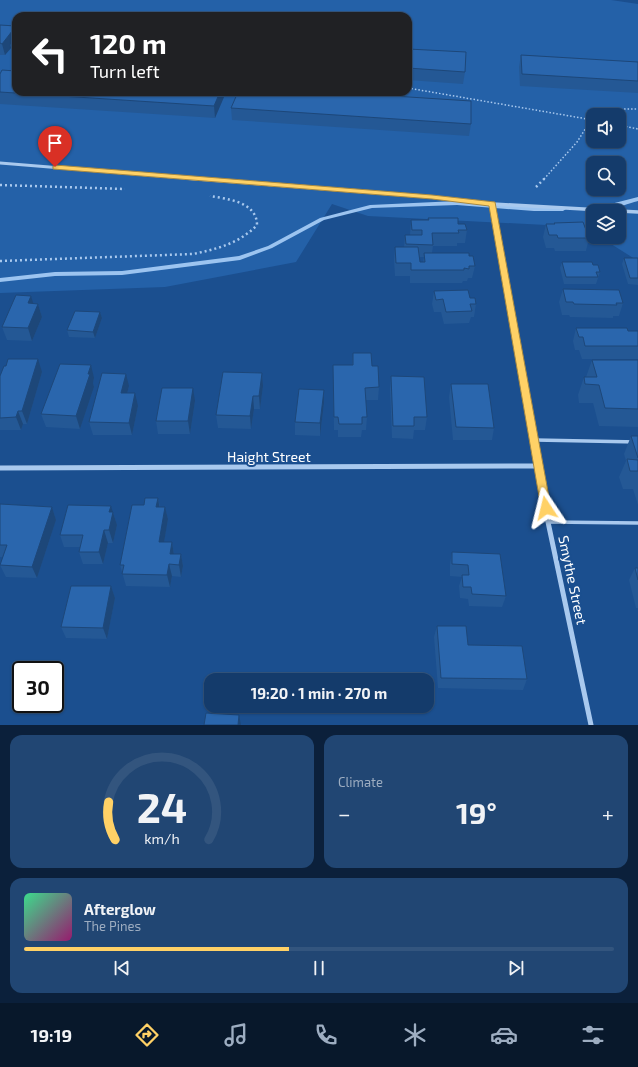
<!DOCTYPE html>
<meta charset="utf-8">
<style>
body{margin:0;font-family:"Exo 2",sans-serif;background:#214673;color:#f1f3f6;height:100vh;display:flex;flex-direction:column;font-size:15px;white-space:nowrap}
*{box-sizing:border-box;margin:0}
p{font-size:13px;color:#9dadc1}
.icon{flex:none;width:22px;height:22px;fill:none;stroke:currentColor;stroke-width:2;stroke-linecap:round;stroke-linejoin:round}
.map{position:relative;height:725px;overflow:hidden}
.sheet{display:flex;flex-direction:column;gap:10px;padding:10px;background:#0b203b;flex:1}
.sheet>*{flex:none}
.hud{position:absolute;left:12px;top:12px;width:400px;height:84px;border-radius:12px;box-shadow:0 1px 3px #0004,0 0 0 1px #33557e;background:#202124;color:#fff;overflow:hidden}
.tools{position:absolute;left:586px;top:108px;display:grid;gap:8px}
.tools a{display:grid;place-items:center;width:40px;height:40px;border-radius:8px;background:#143b6b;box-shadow:0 1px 3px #0004,0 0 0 1px #33557e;font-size:20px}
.speed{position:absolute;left:12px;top:661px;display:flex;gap:8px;font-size:20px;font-weight:700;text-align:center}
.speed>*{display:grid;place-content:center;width:52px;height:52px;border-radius:50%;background:#143b6b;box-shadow:0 1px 3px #0004,0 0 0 1px #33557e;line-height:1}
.speed .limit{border:2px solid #111;border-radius:6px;background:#fff;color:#111}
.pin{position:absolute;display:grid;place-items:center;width:34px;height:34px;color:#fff;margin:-41px -17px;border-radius:50% 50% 50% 0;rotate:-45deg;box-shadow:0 0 4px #0007}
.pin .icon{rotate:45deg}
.me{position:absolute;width:44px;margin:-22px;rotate:350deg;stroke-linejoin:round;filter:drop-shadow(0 0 3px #0008)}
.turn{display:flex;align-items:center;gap:14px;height:84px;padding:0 12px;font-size:18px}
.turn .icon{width:52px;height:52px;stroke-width:2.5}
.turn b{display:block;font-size:28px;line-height:34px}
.big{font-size:30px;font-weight:700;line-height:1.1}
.sheet .tile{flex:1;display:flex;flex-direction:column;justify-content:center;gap:6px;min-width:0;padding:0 14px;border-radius:12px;background:#214673}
.sheet .dial{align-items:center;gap:0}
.dial svg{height:104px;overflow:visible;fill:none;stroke:#33557e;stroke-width:7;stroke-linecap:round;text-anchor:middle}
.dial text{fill:#f1f3f6;stroke:none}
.song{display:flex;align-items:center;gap:12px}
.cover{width:48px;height:48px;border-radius:6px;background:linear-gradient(135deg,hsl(150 70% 55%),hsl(320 70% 35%))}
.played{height:4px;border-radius:2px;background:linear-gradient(90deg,#ffd166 45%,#33557e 45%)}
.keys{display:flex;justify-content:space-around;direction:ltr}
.heat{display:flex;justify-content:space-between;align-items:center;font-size:22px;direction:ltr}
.sheet .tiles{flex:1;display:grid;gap:10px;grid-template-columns:1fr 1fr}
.tile:last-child{grid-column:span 2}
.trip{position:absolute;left:204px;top:673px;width:230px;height:40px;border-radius:12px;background:#143b6b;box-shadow:0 1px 3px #0004,0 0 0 1px #33557e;font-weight:700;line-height:40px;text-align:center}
.menu{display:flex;height:64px;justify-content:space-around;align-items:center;background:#08182b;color:#9dadc1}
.menu .icon{width:28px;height:28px}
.menu .selected{color:#ffd166}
.menu b{font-size:18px;color:#f1f3f6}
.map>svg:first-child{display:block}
.green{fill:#2461a8;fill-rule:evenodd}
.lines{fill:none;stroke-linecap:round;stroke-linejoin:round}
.stream{fill:#9cc4f0;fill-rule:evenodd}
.path-far1{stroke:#a9c9ee;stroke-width:1.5;stroke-dasharray:1.5 2;stroke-linecap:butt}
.path{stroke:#a9c9ee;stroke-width:2.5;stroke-dasharray:2 3;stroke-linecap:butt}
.lane{stroke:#a9c9ee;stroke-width:3.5}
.street-far2{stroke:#a9c9ee;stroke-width:3}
.street-far1{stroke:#a9c9ee;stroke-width:3.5}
.street{stroke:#a9c9ee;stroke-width:5}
.wall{fill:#245895;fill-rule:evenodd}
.shaded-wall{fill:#1d4779}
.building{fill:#2a66ad;stroke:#1d4779}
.route{fill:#ffd166;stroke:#a68842}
.labels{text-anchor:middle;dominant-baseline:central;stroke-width:4;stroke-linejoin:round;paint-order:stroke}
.street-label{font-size:14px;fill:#fff;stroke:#1b4f8f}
</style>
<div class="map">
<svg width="638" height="725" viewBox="0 0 638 725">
<rect width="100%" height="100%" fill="#1b4f8f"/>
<path class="green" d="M0,0H611L638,4V261L600,237H619V211H593V232L585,227L368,216L332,204L296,262L165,287L0,293ZM16,16H408V92H16ZM593,115H619V141H593ZM593,163H619V189H593Z"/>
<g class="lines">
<g class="stream">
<path d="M638,197V201C627,204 597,215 588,209L591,207H599Z"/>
<polygon points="457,201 534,207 563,207 566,209 563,211 534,211 457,205 372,208 324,220 272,248 240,260 122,275 55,276 0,282 0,278 55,272 122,271 239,256 268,246 320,218 370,205"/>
</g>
<g class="path-far1">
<polyline points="408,88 593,120"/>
<polyline points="601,115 613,109 638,109"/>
<polyline points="619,125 638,129"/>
<polyline points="544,179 577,142 591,120"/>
</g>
<g class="path">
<polyline points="0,185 125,189"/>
<polyline points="536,187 545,178"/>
<path d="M0,261L193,254C217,249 240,243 257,225C257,202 228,199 210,196"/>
</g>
<g class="lane">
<polyline points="535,440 638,442"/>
<polyline points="548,522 638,523"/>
</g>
<polyline class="street-far2" points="0,163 197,179"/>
<g class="street-far1">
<polyline points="185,178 432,197 493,204 619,211"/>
<polyline points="493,204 529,414"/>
<polyline points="619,211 638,212"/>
</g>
<g class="street">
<polyline points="529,413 548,522 591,725"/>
<polyline points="0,468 538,466"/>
</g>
</g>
<g class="wall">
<polygon points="0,25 16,26 16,56 13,56 11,48 5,55 0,55"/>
<polygon points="408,49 465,72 463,84 408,80"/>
<polygon points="521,55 638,62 638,93 520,86 519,67"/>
<polygon points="0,74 16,92 224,92 224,97 215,118 0,104"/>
<polygon points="231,108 471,124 469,136 232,120"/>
<path d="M428,218L458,224L467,230L465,243H457V246H433L432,253L469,256L475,266L472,278H468L467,281H463L462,283H410V276H395L394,260L395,247H404L405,235H410L411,220H428ZM419,257H424L423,262H420Z"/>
<polygon points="554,223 589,238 586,251 555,251 554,248 546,248 543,237 546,224 554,224"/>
<polygon points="624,258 638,258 638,285 628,284 622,264"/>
<polygon points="562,262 593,265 600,272 596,284 564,284 560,268"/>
<polygon points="563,289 623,303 619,316 613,316 613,318 570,317 569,315 562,315 559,302"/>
<polygon points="434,291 470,298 476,304 474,317 471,317 469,323 444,324 441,312 434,312 432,304"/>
<polygon points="38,304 42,317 32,341 7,340 2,327"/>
<polygon points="100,312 102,318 95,338 69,337 67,330"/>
<polygon points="576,328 638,331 638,359 582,359 579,350 575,350 573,341"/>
<polygon points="353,353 372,366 379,387 378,400 366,400 367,417 366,430 362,430 361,437 338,437 338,430 334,430 333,365 352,365"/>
<polygon points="592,360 638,360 638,427 599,426 593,403 579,403 578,395 584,377 586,377"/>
<polygon points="42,372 27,424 23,424 21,430 0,430 0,376"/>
<polygon points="262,373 263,386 260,409 254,409 251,429 218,428 216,415"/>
<polygon points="391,376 427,417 425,430 414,430 413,439 392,438 390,389"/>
<polygon points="94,378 93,383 94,387 80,429 46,427 41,414"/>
<polygon points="451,384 494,428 492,440 453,440 449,397"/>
<polygon points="129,386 127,393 138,406 132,435 93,435 89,422"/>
<polygon points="195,401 190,434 158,434 156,421"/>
<polygon points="324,403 320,436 295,435 295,422"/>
<polygon points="631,436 638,436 638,505 633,489 623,489 619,477 626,461 624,454"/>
<polygon points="158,498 160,507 165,507 168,519 164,542 172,542 174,554 181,554 183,566 181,577 172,576 170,587 126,586 120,565 144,505"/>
<polygon points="0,504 52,507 56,520 37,578 6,577 0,565 3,557 0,557"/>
<polygon points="113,512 117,525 113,543 108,543 103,564 83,564 79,552 80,547 64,547 60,535"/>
<polygon points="452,552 506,596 502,607 469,606 468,599 460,598 459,586 462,577 450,576 450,564"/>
<polygon points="635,568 638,568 638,608 636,608 629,580"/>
<polygon points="111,586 115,598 107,639 66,638 61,627"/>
<polygon points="437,626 468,645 527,679 523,690 438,688 434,637"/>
</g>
<g class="shaded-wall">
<polygon points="16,26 16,41 10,44 11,48 5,55 2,44"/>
<polygon points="220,92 224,92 224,97 215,118 214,106"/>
<polygon points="31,296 35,309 28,303"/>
<polygon points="38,304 42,317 32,341 28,328"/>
<polygon points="100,312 102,318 95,338 93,332"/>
<polygon points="38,359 42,372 27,424 22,411"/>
<polygon points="91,365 94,378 93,383 94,387 80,429 76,416"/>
<polygon points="262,373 263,386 260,409 259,396"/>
<polygon points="126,374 129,386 124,405 121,393"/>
<polygon points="193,388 195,401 190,434 188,421"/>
<polygon points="324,390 324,403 320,436 320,423"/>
<polygon points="135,393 138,406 132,435 129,423"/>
<polygon points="253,396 254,409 251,429 250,416"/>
<polygon points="18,411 23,424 21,430 16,417"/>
<polygon points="158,498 160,511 156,507"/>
<polygon points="111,506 117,525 113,543 109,530 109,512"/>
<polygon points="52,507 56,520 37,578 32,567"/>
<polygon points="165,507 168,519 162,554 159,542"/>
<polygon points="104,530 108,543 103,564 99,552"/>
<polygon points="172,542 174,555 170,554"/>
<polygon points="181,554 183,566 181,577 179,565"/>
<polygon points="169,564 172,576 170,587 167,575"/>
<polygon points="111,586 115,598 107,639 103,628"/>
<polygon points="239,715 241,725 238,725"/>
</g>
<g class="building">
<polygon points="0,25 16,26 2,44 0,43"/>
<polygon points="16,37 16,44 10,44"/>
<polygon points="408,49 466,52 465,72 408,68"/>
<polygon points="521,55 638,62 638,81 522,74"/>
<polygon points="2,70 16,71 16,92 220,92 214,106 0,92 0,74"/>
<polygon points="238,92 331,92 471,101 471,124 231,108"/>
<polygon points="428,218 458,218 458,224 465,224 467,230 458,230 459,233 432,233 433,245 406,244 405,235 422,235 422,230 412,230 411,220 429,220"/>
<polygon points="583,222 589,238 558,238 557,235 549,235 546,224 555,224 554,223"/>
<polygon points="395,247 418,247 420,262 425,262 424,253 469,253 469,256 473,256 475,266 469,266 469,269 464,268 464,270 411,270 411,263 396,263"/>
<polygon points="624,258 638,258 638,278 630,278"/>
<polygon points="562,262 592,262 593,265 598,265 600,272 596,272 598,277 566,277"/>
<polygon points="563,289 619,290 623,303 616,303 617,305 574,304 573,302 566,302"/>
<polygon points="468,290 470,298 475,298 476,304 470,304 472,311 446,312 443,299 436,300 434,291"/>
<polygon points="16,295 31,296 28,303 38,304 28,328 2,327"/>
<polygon points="75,311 100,312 93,332 67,330"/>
<polygon points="576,328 627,328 628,331 638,331 638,346 585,346 583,337 579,337"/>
<polygon points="353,353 371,353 372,366 378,366 379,387 365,388 367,417 362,417 362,424 339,424 338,417 334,417 333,365 353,365"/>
<polygon points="8,359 38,359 22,411 18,411 16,417 0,418 0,376 4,366 6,366"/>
<polygon points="592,360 638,360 638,409 605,408 599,385 585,384 584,377 597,377"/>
<polygon points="60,364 91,365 88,374 90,374 76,416 41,414"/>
<polygon points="223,372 262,373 259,396 253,396 250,416 216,415"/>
<polygon points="102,373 126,374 121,393 135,393 129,423 89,422"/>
<polygon points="391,376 424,377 427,417 414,417 414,426 393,426"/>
<polygon points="451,384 488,384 494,428 456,427"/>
<polygon points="162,388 193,388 188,421 156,421"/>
<polygon points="299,389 324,390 320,423 295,422"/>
<polygon points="631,436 638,436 638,458"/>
<polygon points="627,459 638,460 638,471 630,471"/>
<polygon points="145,498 158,498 156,507 165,507 159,542 172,542 170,554 181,554 179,565 169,564 167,575 122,574 124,565 120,565 132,505 144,505"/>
<polygon points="0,504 52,507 32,567 0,565 7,545 0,545"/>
<polygon points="68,505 111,506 109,512 113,512 109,530 104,530 99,552 79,552 83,535 60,535"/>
<polygon points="452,552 500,554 506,596 472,594 471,587 463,587 462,575 469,575 468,565 452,564"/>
<polygon points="635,568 638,568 638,580"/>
<polygon points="71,586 111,586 103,628 61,627"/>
<polygon points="437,626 466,626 468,645 522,646 527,679 441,678"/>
<polygon points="206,713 239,715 238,725 204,725"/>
</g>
<polygon class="route" points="55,165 432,195 495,202 551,508 550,511 546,512 542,511 541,508 489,206 432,199 53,169 53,166"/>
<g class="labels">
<g class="street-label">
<text x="269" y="456">Haight Street</text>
<text transform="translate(573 580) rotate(78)">Smythe Street</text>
</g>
</g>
</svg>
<div class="tools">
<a><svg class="icon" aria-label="sound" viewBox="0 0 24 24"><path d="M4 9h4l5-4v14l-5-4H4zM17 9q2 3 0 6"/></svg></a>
<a><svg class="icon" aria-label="search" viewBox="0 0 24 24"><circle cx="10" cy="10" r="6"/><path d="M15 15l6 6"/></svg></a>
<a><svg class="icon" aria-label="layers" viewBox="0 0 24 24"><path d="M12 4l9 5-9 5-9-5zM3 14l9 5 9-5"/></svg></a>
</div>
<div class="speed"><div class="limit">30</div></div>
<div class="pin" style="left:55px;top:167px;background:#d93025"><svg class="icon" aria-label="arrive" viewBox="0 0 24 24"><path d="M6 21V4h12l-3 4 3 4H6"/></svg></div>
<svg class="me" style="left:546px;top:508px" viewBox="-20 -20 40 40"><path d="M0-17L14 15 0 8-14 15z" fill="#ffd166" stroke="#fff" stroke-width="4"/></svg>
<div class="trip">19:20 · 1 min · 270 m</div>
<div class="hud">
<div class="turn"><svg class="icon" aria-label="left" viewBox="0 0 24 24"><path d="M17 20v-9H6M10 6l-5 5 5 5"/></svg><div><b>120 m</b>Turn left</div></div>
</div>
</div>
<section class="sheet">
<div class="tiles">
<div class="tile dial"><svg viewBox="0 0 100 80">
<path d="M14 69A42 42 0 1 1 86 69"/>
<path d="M14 69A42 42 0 0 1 9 40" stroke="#ffd166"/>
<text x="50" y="56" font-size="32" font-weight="700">24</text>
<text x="50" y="72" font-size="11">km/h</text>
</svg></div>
<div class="tile"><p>Climate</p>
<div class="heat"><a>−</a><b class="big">19°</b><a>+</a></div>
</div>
<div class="tile">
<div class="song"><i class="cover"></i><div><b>Afterglow</b><p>The Pines</p></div></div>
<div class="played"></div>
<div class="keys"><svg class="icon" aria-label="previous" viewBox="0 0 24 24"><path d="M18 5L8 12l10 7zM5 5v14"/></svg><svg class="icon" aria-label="pause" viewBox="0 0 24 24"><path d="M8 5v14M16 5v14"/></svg><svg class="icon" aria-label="next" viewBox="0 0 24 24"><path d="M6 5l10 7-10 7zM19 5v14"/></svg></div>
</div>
</div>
</section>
<nav class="menu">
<b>19:19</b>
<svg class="icon selected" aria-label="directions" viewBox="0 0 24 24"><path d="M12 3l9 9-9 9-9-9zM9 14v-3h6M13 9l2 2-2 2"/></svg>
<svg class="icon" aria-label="music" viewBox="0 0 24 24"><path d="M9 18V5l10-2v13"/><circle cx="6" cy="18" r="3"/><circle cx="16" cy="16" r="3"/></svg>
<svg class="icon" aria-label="phone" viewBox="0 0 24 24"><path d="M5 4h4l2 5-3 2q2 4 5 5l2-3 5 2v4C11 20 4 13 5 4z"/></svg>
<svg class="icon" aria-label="climate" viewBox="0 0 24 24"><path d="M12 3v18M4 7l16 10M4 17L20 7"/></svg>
<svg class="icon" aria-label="car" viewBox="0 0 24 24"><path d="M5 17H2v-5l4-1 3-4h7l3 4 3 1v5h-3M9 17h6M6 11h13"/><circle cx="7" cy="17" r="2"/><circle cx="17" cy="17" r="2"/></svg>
<svg class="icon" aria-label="filters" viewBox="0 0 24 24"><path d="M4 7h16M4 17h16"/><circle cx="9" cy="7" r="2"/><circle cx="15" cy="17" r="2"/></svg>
</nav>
